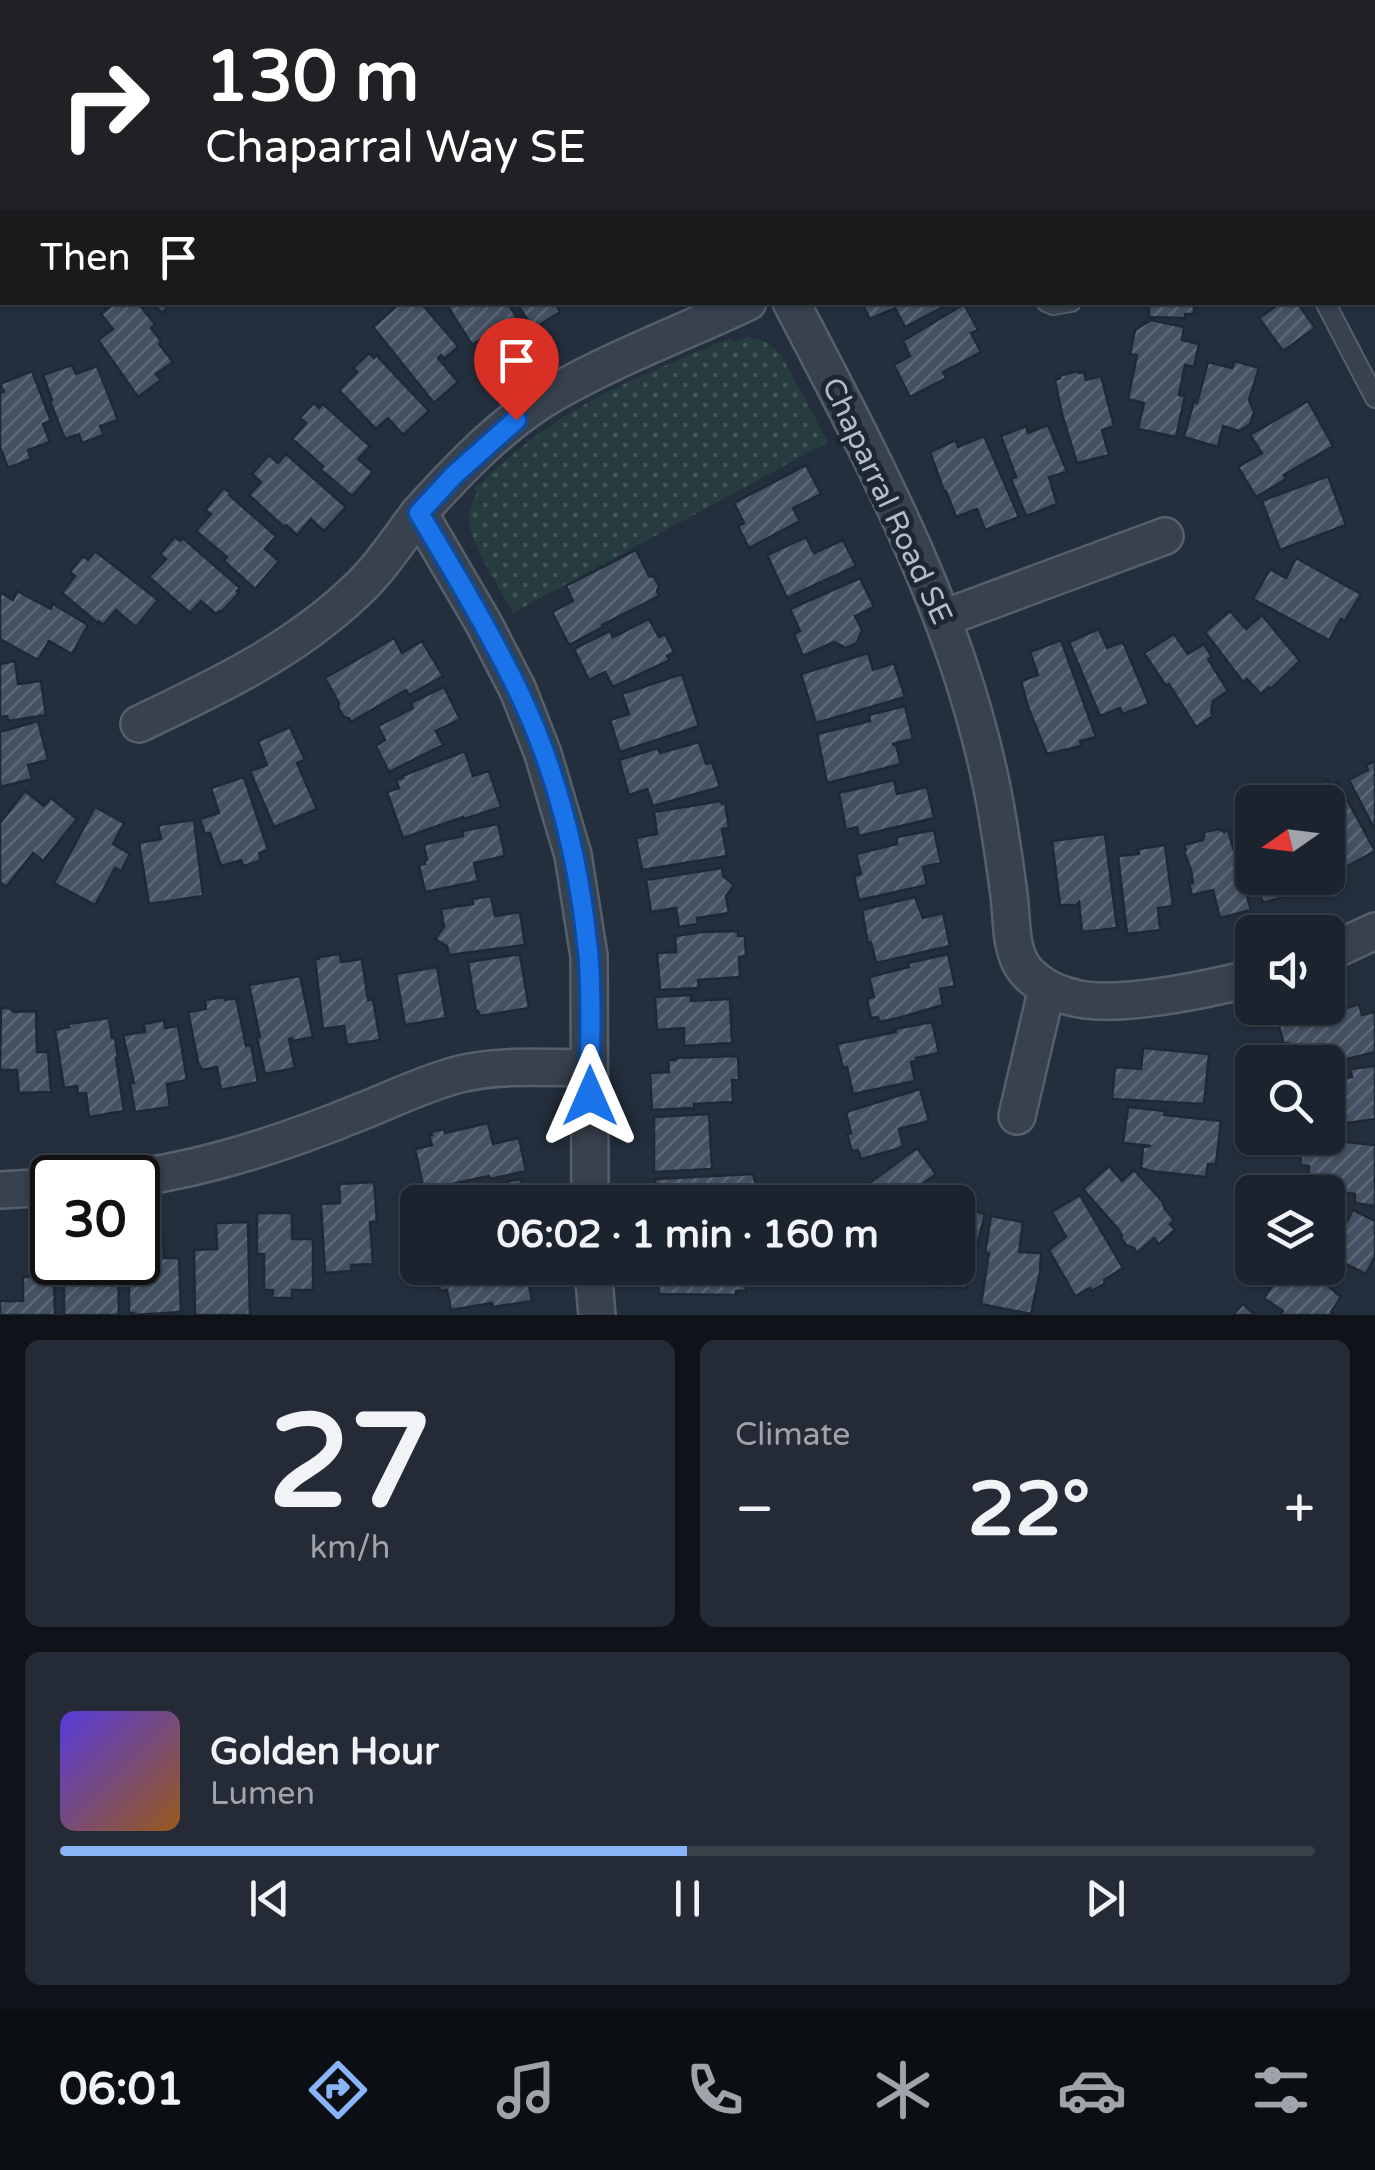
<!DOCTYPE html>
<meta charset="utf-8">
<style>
body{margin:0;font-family:"Varela Round",sans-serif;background:#242b36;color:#f1f3f6;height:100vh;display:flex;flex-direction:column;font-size:38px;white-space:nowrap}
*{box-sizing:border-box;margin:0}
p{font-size:32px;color:#a0a4aa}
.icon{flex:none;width:55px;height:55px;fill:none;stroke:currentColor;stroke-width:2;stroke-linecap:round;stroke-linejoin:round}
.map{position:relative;height:1315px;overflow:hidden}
.drawer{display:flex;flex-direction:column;gap:25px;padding:25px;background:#0f1319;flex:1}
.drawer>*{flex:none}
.hud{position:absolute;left:0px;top:0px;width:1375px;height:305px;box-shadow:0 2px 8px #0004,0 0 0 2px #39404a;background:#202124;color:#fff;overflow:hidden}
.needle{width:65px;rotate:256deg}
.buttons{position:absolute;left:1235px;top:785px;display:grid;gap:20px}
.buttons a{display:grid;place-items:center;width:110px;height:110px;border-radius:15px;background:#1b232e;box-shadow:0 2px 8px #0004,0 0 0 2px #39404a;font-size:50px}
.speed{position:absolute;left:30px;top:1155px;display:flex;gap:20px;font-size:50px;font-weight:700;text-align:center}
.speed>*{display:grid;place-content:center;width:130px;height:130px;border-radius:50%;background:#1b232e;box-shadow:0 2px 8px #0004,0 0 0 2px #39404a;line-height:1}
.speed .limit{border:5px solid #111;border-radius:15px;background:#fff;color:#111}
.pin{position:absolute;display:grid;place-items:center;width:85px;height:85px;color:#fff;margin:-102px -42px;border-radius:50% 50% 50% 0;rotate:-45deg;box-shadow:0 0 10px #0007}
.pin .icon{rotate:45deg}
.me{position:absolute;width:110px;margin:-55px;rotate:0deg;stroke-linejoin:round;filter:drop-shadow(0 0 8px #0008)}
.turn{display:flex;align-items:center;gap:35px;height:210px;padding:0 40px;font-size:45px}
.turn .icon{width:130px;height:130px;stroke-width:2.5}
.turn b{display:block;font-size:70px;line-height:85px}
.then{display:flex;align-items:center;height:95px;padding:0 40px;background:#0003;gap:20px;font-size:38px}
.big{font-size:75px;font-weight:700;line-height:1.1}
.drawer .widget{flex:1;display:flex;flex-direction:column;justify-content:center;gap:15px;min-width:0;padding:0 35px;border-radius:15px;background:#242b36}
.drawer .dial{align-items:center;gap:0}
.dial b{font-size:130px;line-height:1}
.song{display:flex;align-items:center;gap:30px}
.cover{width:120px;height:120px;border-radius:15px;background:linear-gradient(135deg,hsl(250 70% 55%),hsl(30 70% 35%))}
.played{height:10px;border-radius:5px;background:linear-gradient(90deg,#8ab4f8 50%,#39404a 50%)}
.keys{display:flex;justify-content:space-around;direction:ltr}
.heat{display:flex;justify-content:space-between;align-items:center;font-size:55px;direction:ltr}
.drawer .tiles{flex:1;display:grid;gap:25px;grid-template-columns:1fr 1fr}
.widget:last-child{grid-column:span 2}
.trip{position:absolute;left:400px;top:1185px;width:575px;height:100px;border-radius:15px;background:#1b232e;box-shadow:0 2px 8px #0004,0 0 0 2px #39404a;font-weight:700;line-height:100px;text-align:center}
.tabs{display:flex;height:160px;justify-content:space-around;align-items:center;background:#0b0e12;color:#a0a4aa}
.tabs .icon{width:70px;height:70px}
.tabs .active{color:#8ab4f8}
.tabs b{font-size:45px;color:#f1f3f6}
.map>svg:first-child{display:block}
.grass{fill:url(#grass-tufts)}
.park{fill:url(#park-dots)}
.building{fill:url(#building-hatch);stroke:#1f2835;stroke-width:2.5}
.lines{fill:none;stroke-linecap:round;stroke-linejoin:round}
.service-casing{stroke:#565f6c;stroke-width:22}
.minor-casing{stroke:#565f6c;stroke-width:40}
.secondary-casing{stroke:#565f6c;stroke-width:55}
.service{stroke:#38414e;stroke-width:18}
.minor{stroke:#38414e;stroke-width:35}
.secondary{stroke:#465061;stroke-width:50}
.route-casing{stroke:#114b97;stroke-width:25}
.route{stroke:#1a73e8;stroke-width:18}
.labels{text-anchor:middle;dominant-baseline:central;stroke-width:10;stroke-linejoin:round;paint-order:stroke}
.street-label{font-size:30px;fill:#b4bcc9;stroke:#1d2633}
</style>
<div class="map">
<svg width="1375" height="1315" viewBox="0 0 1375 1315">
<defs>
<pattern id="grass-tufts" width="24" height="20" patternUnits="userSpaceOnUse" patternTransform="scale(2.5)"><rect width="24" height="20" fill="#263c3f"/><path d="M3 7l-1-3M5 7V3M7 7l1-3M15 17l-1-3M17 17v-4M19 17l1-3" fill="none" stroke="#435659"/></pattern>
<pattern id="park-dots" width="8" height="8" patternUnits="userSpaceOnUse" patternTransform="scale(2.5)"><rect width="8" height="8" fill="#263c3f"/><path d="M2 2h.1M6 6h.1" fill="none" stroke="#435659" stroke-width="1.8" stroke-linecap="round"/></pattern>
<pattern id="building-hatch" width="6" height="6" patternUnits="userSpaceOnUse" patternTransform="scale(2.5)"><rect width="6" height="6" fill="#455162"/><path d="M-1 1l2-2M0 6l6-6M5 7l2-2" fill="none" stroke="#5d6877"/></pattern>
</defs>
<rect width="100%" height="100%" fill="#242f3e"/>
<g class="grass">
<polygon points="110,0 321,0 316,2 105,2"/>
<polygon points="2,59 2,215 0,216 0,60"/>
</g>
<path class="park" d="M749,337L766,342L780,353L828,442L513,613C502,592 472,546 469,524C467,513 472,502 477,493L474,489C505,460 536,433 573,411C622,382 677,361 730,338L733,343Z"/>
<g class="building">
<polygon points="737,0 787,0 788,2 732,2"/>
<polygon points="938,0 1036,0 1037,2 939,2"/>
<polygon points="1375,221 1375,260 1372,261 1372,222"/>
<polygon points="116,302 137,302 155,324 151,328 161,341 159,344 173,362 156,374 161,380 138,397 98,340 113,329 101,314"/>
<polygon points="152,302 172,302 162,313"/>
<polygon points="401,302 420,302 457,345 457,348 444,359 441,355 438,358 458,382 434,403 373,327"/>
<polygon points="445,302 507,302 527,333 523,336 524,339 503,352 502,349 497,352 487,336 472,345"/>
<polygon points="516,302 555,302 560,312 533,329"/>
<polygon points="861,302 952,302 905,327 895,308 870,319"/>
<polygon points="1149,302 1194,302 1194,314 1185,314 1185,318 1149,317"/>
<polygon points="1282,302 1297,302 1315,328 1283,351 1259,318"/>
<polygon points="964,304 978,330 971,333 981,352 943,372 946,378 910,397 894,365 910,356 903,341"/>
<polygon points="1151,320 1184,327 1182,340 1199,344 1194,367 1185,365 1179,395 1185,396 1176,437 1138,429 1144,403 1128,399 1137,355 1130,354 1135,330"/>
<polygon points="369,353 374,358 376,355 429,411 403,435 388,418 376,429 339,390 357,372 353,368"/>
<polygon points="1235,361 1259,368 1249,400 1254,412 1250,424 1239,431 1223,426 1218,447 1184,437 1194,401 1197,403 1208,362 1232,368"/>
<polygon points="72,365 76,374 97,366 118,420 100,426 104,435 82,443 79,434 65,439 50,401 52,400 43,375"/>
<polygon points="32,371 51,421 43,424 50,442 28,450 31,459 8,468 0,447 0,393 4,392 0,384"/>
<polygon points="1078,371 1079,373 1084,372 1086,380 1101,376 1114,426 1102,430 1109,455 1077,463 1062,414 1055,380 1060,378 1059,376"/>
<polygon points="1308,401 1333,446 1284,475 1286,479 1256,497 1238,467 1262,453 1250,435"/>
<polygon points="314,403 319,408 323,404 370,446 358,459 373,472 352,496 320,469 323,466 292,439 306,423 300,418"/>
<polygon points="1048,425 1067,472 1049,477 1057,504 1026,516 1011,479 1016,477 1001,436 1026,426 1028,433"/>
<polygon points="984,436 1019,517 985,530 977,509 956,517 946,491 944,491 930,452 956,440 958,447"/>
<polygon points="286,454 346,507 324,531 311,519 297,535 286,525 284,527 249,495 261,482 252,474 269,455 278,463"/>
<polygon points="806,465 821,494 793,508 800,521 749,548 738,526 744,523 734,503"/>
<polygon points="1328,476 1346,525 1280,550 1262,501"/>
<polygon points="224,488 230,493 229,495 276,536 265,549 279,561 255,589 224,561 227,557 196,531 211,514 205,510"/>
<polygon points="175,537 180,541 183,538 240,588 237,591 239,593 221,612 220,611 216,614 201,601 190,613 149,577 166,559 160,554"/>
<polygon points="806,537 814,553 843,540 856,566 787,598 767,555"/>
<polygon points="636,550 649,576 654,577 659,586 657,591 659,596 602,625 603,627 569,645 552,612 573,601 566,586"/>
<polygon points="95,551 158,600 136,627 116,610 103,625 99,621 98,623 62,593 75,576 70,572 83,556 88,560"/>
<polygon points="1296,558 1361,594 1345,621 1341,619 1329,640 1253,599 1270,569 1286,578"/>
<polygon points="860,578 874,607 855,616 862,630 857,643 846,648 834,642 803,656 794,634 800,631 790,609"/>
<polygon points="17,591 51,609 53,604 88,625 72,654 49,641 38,660 0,639 0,592 13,600"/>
<polygon points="1230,611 1246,629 1262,615 1300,661 1271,689 1269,687 1261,694 1247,679 1243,682 1205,632"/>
<polygon points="649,619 659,637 665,634 674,652 667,656 670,660 613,687 605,672 589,680 574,649 610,631 613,637"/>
<polygon points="1099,629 1107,648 1123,642 1149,704 1123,714 1120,708 1100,716 1069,642"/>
<polygon points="1174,634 1188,654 1204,644 1212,657 1208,659 1228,691 1213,701 1211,712 1213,716 1196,727 1169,684 1166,686 1144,653"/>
<polygon points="394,638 402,653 422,641 443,676 409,695 406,690 351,722 349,718 344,717 338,707 339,703 325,678"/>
<polygon points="1061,640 1096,737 1080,741 1081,746 1047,754 1028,707 1021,681 1038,675 1030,652"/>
<polygon points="868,653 873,670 894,663 905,697 816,723 801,674"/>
<polygon points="15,661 18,684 41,681 46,715 8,721 7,716 0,717 0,664"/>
<polygon points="682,674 699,726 620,752 610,720 629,714 622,694"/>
<polygon points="444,687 460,719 436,731 443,745 389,772 376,746 385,740 378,726 413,708 411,703"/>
<polygon points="905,706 913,739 892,744 896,745 901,764 827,783 817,734 870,721 869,715"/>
<polygon points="38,721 48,760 28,765 32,779 0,787 0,732"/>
<polygon points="290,727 305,760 297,763 317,809 274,827 250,771 267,765 258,741"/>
<polygon points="699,742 706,764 712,762 720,787 653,806 647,789 629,795 619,760 658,748 660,753"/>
<polygon points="465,751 473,776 489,771 501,807 464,819 463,817 403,838 387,792 399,788 396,780 403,778 402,776"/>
<polygon points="1375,761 1375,830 1349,780 1368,770 1366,765"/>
<polygon points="244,777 268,850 259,853 261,860 259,861 243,866 241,860 221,866 210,833 205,834 200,819 219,813 211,788"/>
<polygon points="894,780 897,794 927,787 934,818 859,836 857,827 846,830 839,793"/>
<polygon points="1328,780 1330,787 1338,783 1375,851 1344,868 1331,844 1328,846 1328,802 1301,802 1311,797 1309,791"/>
<polygon points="25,791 44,806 51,798 77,819 43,861 33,853 6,887 0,882 0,823"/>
<polygon points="721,801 722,804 725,803 729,828 722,829 727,856 642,870 636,838 657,834 654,812"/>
<polygon points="95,807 124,823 113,844 130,854 121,871 115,868 95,905 54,883"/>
<polygon points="1252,817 1252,853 1243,823 1247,823 1246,819"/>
<polygon points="194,820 203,896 149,904 139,843 161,839 158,825"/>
<polygon points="498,824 505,856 474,863 478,881 425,892 419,865 425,864 424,861 427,860 424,846 426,844 463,836 462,831"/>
<polygon points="1219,829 1224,832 1228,830 1251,910 1220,918 1213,890 1192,895 1189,884 1193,883 1191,870 1184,851 1186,850 1184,845 1203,840 1205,832"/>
<polygon points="934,830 941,863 923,867 927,885 859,900 854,876 861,874 856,854 897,844 897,837"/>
<polygon points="1105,834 1117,928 1082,932 1079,902 1076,905 1060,905 1052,841"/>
<polygon points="1165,845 1173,906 1158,908 1160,930 1127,934 1118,856 1139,854 1138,849"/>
<polygon points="722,868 723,876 734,885 726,896 729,913 697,918 698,924 679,927 676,908 651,912 646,880"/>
<polygon points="1255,878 1288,878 1293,894 1263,903"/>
<polygon points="491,896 495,916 520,912 525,945 449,955 447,946 435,939 444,927 441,909 473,904 472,899"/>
<polygon points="915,897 923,918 943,913 950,946 876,963 871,942 868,943 862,910"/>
<polygon points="738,931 738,936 745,936 746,956 739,957 740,977 698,980 699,988 660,990 657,953 676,952 675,936 703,932"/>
<polygon points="340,954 341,962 362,959 368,1000 373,999 380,1040 347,1045 344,1026 323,1029 315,959 319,959 319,957"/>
<polygon points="948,954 955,986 940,989 943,1005 898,1018 879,1022 878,1017 871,1018 867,999 874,997 869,977 909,967 908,963"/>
<polygon points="514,955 520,955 529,1008 480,1016 478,1011 476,1012 468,962"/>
<polygon points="437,967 446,1018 405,1025 396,974"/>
<polygon points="300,976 313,1037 293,1041 292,1038 289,1039 295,1068 265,1074 257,1038 260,1037 249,985"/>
<polygon points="691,995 691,1001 730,999 732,1043 684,1046 684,1028 657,1030 655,997"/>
<polygon points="224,997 225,1000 236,998 237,1002 246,1046 251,1045 258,1082 221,1090 217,1067 202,1070 198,1062 188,1012 206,1009 205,1000"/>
<polygon points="1344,998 1347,1008 1359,1004 1362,1015 1375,1012 1375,1052 1328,1064 1293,1062 1288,1043 1284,1044 1277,1020 1307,1011 1308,1008 1328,1008 1328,1003"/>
<polygon points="1,1008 9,1008 14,1012 36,1011 37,1052 48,1052 51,1092 19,1093 17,1070 0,1070"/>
<polygon points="109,1018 112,1038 115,1038 118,1058 116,1058 124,1111 89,1117 86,1093 78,1094 77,1086 64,1088 55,1030 69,1027 68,1024"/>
<polygon points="164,1020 165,1028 178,1026 187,1080 167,1084 170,1107 135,1112 130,1083 134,1083 123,1035 145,1032 144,1024"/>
<polygon points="932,1022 939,1053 916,1058 917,1061 911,1062 915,1081 853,1094 847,1067 843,1068 837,1044 896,1032 895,1029"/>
<polygon points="1143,1048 1209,1054 1204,1104 1112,1099 1115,1067 1141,1069"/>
<polygon points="738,1056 739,1080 732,1080 733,1102 694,1104 694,1108 652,1110 650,1073 669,1072 668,1060 676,1060 677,1058"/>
<polygon points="1375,1066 1375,1119 1328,1126 1328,1081 1352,1077 1350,1069"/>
<polygon points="920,1089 929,1121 899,1129 903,1146 897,1149 861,1159 858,1150 852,1151 847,1134 851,1133 846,1112"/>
<polygon points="1128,1107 1165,1111 1164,1115 1221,1121 1216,1164 1208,1164 1206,1177 1150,1171 1141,1168 1143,1147 1151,1146 1123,1143"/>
<polygon points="709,1114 712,1169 654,1172 654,1117"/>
<polygon points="488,1123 493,1144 519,1138 526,1171 490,1179 489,1176 424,1190 415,1149 432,1145 429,1135 432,1135 431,1132 444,1129 445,1133"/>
<polygon points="1307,1138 1375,1145 1375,1206 1355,1203 1355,1194 1306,1189 1309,1166 1300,1165 1303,1141 1306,1142"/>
<polygon points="917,1148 936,1174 921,1185 930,1197 923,1202 861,1202 855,1194"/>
<polygon points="1109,1166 1122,1181 1134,1170 1162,1201 1165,1209 1174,1220 1170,1224 1175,1230 1159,1244 1154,1238 1137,1253 1134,1248 1126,1245 1121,1238 1122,1236 1119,1230 1083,1189"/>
<polygon points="753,1174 758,1193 755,1196 755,1202 656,1202 655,1179"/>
<polygon points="521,1179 526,1202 418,1202 418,1199"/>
<polygon points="374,1182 377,1222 370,1222 373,1264 351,1265 351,1271 325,1273 321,1204 340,1203 339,1184"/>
<polygon points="1080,1195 1123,1268 1104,1280 1105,1283 1092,1291 1090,1288 1075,1296 1049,1250 1066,1237 1052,1212"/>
<polygon points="958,1207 985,1214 966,1289 940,1282 939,1289 911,1281 915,1268 958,1268"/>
<polygon points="1353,1210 1375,1221 1375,1256 1366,1274 1340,1261 1336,1271 1326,1268 1328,1214 1346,1223"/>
<polygon points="257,1213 292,1213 292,1239 313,1239 313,1290 292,1290 292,1298 272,1298 273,1290 264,1290 264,1254 257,1254"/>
<polygon points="991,1216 1023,1222 1019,1252 1041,1253 1040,1272 1031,1314 981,1304 989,1253 985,1253"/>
<polygon points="248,1222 250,1315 195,1315 194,1250 217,1249 216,1223"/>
<polygon points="158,1234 158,1237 163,1237 164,1258 179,1258 181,1312 134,1315 134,1313 129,1313 129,1262 138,1262 138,1235"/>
<polygon points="87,1262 118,1262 119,1315 64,1315 64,1284 68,1284 68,1281 83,1281 83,1283 87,1284"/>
<polygon points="437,1268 508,1268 508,1271 526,1268 532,1301 493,1307 492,1303 451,1310 447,1290 440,1291"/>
<polygon points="659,1268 746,1268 746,1291 736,1291 736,1295 659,1294"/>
<polygon points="1270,1268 1303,1268 1320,1279 1341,1297 1331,1312 1335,1315 1280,1315 1283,1311 1264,1298 1276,1280 1266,1273"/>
<polygon points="23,1277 54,1277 55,1315 0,1315 0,1301 23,1301"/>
<polygon points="1243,1304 1255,1315 1233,1315"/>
</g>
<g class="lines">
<g class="service-casing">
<g id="service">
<polyline points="879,0 880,2"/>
<polyline points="1046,302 1053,305 1071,302"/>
<polyline points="1325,302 1375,398"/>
</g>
</g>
<g class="minor-casing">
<g id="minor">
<polyline points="631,0 632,2"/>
<polyline points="381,2 387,0"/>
<path d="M791,302C872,458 955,609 991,783C999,820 1004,858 1009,895C1012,917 1010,942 1020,962C1026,974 1036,981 1047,988L1017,1116"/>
<polyline points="944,618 1165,536"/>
<path d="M139,724C217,687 293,651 356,591C380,569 399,539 419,513"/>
<polyline points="1328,953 1375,931"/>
<path d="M1047,988C1059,994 1071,998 1085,1000C1128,1006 1209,989 1252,978"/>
<path d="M134,1178C212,1167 287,1142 360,1112C393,1099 425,1083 460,1074C501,1064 547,1068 589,1068"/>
<polyline points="0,1190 52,1187"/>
<path d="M590,1202L589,956L573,855L543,754L518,690L484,624L419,513C458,470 501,424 552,394C614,358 683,333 748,302"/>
<polyline points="593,1268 597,1315"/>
</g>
</g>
<g class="secondary-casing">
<g id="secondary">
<polyline points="46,2 51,0"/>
<polyline points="0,25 2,24"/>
</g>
</g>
<use href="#service" class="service"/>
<use href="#minor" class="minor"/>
<use href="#secondary" class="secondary"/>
</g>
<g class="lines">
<g class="route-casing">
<path id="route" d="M516,420L454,475L419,513C453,570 487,627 516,686C556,768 579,861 588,951C593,999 589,1048 590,1096"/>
</g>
<use href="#route" class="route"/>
</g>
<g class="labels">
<g class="street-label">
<text transform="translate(887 501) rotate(65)">Chaparral Road SE</text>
</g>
</g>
</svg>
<div class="buttons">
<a><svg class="needle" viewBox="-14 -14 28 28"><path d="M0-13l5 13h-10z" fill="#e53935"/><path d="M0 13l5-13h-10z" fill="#a0a4aa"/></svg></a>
<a><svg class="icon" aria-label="sound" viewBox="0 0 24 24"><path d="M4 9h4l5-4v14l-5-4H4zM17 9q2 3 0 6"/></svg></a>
<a><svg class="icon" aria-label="search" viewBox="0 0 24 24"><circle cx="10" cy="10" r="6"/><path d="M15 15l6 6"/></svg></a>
<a><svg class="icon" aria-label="layers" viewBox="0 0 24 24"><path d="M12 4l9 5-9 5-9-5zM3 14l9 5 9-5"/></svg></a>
</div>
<div class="speed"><div class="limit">30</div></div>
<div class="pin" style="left:516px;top:420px;background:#d93025"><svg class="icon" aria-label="arrive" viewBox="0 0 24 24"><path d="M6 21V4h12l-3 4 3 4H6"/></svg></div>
<svg class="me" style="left:590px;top:1096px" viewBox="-20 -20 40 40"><path d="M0-17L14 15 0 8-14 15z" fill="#1a73e8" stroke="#fff" stroke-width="4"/></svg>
<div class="trip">06:02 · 1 min · 160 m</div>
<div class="hud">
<div class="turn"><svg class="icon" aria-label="right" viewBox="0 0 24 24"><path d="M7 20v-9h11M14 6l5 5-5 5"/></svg><div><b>130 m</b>Chaparral Way SE</div></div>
<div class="then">Then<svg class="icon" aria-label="arrive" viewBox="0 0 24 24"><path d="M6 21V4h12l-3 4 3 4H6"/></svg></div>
</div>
</div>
<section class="drawer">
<div class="tiles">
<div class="widget dial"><b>27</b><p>km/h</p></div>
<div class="widget"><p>Climate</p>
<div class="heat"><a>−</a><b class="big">22°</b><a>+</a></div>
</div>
<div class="widget">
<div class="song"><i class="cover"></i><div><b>Golden Hour</b><p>Lumen</p></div></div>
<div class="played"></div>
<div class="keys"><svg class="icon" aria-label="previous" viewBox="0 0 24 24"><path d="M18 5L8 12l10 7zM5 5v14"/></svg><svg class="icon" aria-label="pause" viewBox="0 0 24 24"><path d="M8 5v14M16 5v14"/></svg><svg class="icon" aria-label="next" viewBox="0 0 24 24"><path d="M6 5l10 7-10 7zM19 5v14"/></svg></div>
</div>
</div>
</section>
<nav class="tabs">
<b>06:01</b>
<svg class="icon active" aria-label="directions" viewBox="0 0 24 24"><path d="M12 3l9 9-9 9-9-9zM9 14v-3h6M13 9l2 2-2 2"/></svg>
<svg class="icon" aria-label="music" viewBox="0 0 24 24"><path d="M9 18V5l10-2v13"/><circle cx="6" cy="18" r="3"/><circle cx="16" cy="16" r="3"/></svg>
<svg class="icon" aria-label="phone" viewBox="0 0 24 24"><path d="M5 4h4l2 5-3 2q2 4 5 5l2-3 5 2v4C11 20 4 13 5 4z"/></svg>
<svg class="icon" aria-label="climate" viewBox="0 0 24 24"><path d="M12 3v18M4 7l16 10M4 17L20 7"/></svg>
<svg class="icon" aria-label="car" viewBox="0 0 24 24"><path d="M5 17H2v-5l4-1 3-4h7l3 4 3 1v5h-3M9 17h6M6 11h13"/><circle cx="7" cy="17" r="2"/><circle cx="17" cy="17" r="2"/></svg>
<svg class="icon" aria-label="filters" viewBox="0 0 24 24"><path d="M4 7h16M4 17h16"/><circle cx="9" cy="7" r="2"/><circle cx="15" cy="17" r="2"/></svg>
</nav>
